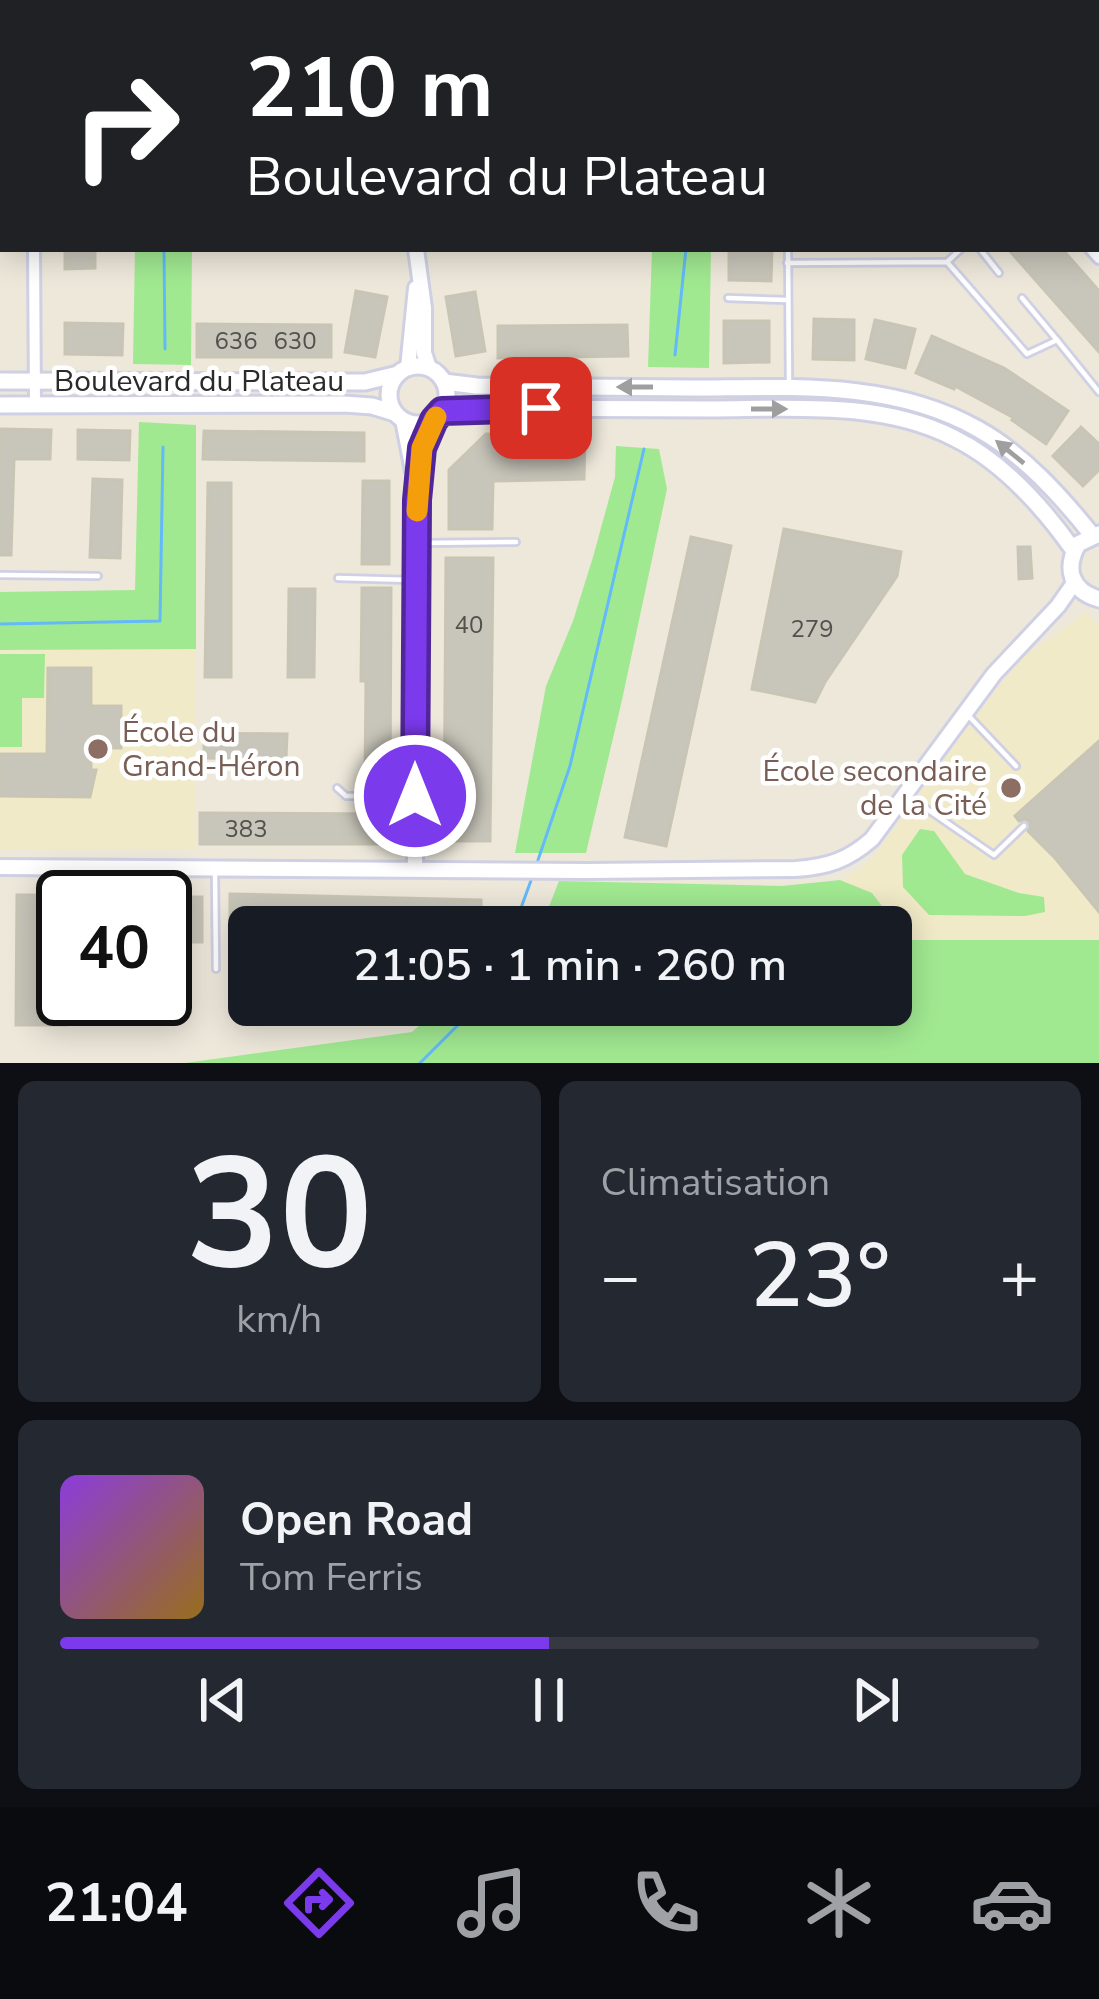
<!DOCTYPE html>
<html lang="fr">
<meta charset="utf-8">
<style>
body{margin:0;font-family:"Nunito Sans",sans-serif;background:#242831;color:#f1f3f6;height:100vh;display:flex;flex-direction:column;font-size:45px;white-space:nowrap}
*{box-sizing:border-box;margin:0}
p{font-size:39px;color:#9ea1a6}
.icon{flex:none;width:66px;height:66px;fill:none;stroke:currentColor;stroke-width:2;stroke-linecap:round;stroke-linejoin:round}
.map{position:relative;height:1063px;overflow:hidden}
.details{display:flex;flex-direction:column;gap:18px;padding:18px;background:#0d0f14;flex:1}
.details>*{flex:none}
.hud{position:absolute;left:0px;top:0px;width:1101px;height:252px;box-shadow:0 6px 30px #0003;background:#202124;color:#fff;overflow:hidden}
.speed{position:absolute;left:36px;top:870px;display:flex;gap:24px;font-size:60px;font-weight:700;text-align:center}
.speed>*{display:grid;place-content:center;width:156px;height:156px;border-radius:50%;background:#171b24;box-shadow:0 6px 30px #0003;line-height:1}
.speed .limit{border:6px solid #111;border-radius:18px;background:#fff;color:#111}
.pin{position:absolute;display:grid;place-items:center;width:102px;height:102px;color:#fff;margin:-51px;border-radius:24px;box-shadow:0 6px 18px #0006}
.me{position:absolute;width:132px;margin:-66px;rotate:0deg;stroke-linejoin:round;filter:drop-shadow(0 0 9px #0008)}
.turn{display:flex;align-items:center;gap:42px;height:252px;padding:0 48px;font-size:54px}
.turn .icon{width:156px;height:156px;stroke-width:2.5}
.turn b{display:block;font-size:84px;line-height:102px}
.big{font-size:90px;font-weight:600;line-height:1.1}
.details .card{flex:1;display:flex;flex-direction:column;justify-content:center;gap:18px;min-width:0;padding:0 42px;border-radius:18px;background:#242831}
.details .dial{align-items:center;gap:0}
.dial b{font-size:156px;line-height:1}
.song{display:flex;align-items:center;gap:36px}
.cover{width:144px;height:144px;border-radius:18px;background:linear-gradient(135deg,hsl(270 70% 55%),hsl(40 70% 35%))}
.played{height:12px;border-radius:6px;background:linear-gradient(90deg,#7c3aed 50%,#363941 50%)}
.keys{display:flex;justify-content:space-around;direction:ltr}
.heat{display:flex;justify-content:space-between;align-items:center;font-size:66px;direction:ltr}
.details .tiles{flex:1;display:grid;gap:18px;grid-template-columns:1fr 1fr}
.card:last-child{grid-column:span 2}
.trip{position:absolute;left:228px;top:906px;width:684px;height:120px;border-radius:18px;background:#171b24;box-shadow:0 6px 30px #0003;font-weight:600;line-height:120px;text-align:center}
.menu{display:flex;height:192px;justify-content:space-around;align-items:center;background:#090b0e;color:#9ea1a6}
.menu .icon{width:84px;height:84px}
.menu .selected{color:#7c3aed}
.menu b{font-size:54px;color:#f1f3f6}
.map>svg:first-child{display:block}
.education{fill:#f1eac8}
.green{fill:#a1e991}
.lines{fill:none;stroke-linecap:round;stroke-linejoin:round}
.stream{stroke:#63b9f9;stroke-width:3}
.building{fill:#c8c5ba;stroke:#c9c5b4;stroke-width:3}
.service-casing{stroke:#cfd0e4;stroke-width:10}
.minor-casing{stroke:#cfd0e4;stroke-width:16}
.tertiary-casing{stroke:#cfd0e4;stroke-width:20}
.secondary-casing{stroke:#cfd0e4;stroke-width:21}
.service{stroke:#fff;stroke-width:4.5}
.minor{stroke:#fff;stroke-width:10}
.tertiary{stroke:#fff;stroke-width:14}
.secondary{stroke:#fff;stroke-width:15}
.oneway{fill:#9f9f9f}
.route-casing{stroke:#51269a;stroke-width:30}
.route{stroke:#7c3aed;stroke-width:21}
.slow{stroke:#f59e0b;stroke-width:21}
.education-dot{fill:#8d6e63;stroke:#fff;stroke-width:4.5}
.labels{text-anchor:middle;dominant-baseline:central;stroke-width:9;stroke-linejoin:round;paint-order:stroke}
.number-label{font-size:24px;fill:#52514e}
.street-label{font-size:30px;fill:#2a2a2a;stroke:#fff}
.education-label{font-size:30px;fill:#785e54;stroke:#fff;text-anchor:start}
</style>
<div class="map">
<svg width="1099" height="1063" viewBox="0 0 1099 1063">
<rect width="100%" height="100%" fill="#ede8da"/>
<g class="education">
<polygon points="1086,612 1099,626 1099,940 908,940 872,893 840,880 862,868 878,851 969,725 1020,660"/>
<polygon points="196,649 195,849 0,849 0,650"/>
</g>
<g class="green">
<rect x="699" y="0" width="184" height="3"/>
<polygon points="135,249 192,249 191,365 133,364"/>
<polygon points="652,249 711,249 709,368 648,367"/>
<polygon points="139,422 196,425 196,649 0,650 0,592 135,590"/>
<polygon points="616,446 659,449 667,489 622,700 586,853 515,853 546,686 573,621 593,557 615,477"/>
<polygon points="0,654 45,654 44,698 22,698 22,747 0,747"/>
<polygon points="920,829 934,831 965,874 1019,893 1044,897 1045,912 1025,916 929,915 903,887 902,855"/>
<polygon points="840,880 872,893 908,940 1099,940 1099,1063 185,1063 412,1032 442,1005 891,1005 891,927 541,927 559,881 782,886"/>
</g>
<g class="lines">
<g class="stream">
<polyline points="156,0 156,3"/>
<polyline points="724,3 724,0"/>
<polyline points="164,249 165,349"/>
<polyline points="675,355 686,249"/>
<polyline points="0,624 160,621 163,447"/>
<polyline points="536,866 570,766 644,449"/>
<polyline points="514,927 533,875"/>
<polyline points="420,1063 463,1020 472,1005"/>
</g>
</g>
<g class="building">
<polygon points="65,249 95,249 95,268 65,269"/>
<polygon points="729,249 772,249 771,281 729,280"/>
<polygon points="1008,249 1062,249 1086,276 1099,291 1099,352"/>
<polygon points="356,291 387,297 375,357 345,352"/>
<polygon points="475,292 485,351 456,356 446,297"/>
<polygon points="814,319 854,320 854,360 813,359"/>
<polygon points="875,320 915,329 905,368 866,359"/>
<polygon points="724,321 769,321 769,362 724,363"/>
<polygon points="65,323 123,324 122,355 65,354"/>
<polygon points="197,324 331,325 331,357 197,357"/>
<polygon points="627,325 628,356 498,358 498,326"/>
<polygon points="932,336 1004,368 1068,411 1046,444 1012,420 1014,418 955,386 954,389 916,373"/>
<polygon points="1081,427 1099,444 1099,470 1083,486 1053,456"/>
<polygon points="0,429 51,430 50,459 14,459 11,555 0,555"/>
<polygon points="78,430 130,431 129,460 78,459"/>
<polygon points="204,431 364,433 364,461 203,459"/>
<polygon points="486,434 585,434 584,479 493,481 492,529 449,529 449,470"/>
<polygon points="93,479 122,480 120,558 90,557"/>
<polygon points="363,481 389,481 389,564 362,564"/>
<polygon points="208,483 231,483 231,677 205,677"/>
<polygon points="784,529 901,552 897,576 825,682 815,702 752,689"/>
<polygon points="691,537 731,546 666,846 625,837"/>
<polygon points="1018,547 1030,547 1032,578 1019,579"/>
<polygon points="446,558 493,558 490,841 444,841"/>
<polygon points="362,588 391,588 390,784 365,784 366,681 361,681"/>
<polygon points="289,589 315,589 314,677 288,677"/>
<polygon points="48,668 91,668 91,706 121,706 121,748 91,748 91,770 96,770 90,797 0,796 0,754 47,754"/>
<polygon points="204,733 287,734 286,759 204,758"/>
<polygon points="1099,741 1099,912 1055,858 1028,831 1030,822 1025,819 1019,821 1015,816"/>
<polygon points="200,813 389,814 389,844 200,844"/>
<polygon points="230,894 481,900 481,927 249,927 249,944 230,943"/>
<polygon points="17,895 63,895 66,1025 16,1025"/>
<rect x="165" y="897" width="37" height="45"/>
</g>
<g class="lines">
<g class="service-casing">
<g id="service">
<polyline points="788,249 789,381"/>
<polyline points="980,249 999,273"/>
<polyline points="948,261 961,249"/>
<polyline points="787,263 947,262 1027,354 1057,340 1099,392"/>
<polyline points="728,298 788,300"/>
<polyline points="1022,298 1057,340"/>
<polyline points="422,543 516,542"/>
<polyline points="0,575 98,576"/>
<polyline points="338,578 411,580"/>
<polyline points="966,713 1016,766"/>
<polyline points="337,788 346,796 412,796"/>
<polyline points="908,796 994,855 1024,826"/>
<polyline points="215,874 216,969"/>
</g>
</g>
<g class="minor-casing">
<g id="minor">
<polyline points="54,0 54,3"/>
<polyline points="489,0 489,3"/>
<polyline points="629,0 629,3"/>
<polyline points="901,3 901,0"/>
<polyline points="1039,3 1039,0"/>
<polyline points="34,249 35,405"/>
<polyline points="1091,249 1099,258"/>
</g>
</g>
<g class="tertiary-casing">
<g id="tertiary">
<polyline points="344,0 344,3"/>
<polyline points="416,249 424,308 424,353 429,368"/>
<polyline points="408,368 416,288"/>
<polyline points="403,420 413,471"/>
<path d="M0,867L587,871L795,869C828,867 848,860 872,839L994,674L1058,606L1074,583"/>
<polyline points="415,869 417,500 422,448 434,420"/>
</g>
</g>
<g class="secondary-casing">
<g id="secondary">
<circle cx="418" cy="395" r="29"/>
<polyline points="0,381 365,382 398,374"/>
<path d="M444,382L477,386C548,386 619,387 689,388C786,388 890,379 978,429C1023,454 1061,496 1092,535"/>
<polyline points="0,405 344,404 372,406 395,413"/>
<path d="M442,411L477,408C554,408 632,409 709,409C789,409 880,400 954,438C1003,462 1043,507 1074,551"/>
<path d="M1099,534L1078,544C1064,569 1071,591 1099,599"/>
</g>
</g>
<use href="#service" class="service"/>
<use href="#minor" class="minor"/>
<use href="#tertiary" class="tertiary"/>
<use href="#secondary" class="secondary"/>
</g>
<defs><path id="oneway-solid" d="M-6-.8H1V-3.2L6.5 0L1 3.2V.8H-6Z" transform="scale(3)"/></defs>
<g class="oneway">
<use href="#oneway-solid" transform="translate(635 387) rotate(-180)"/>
<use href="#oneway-solid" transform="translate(769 409)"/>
<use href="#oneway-solid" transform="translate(1010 452) rotate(-141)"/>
</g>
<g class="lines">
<g class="route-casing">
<polyline id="route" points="415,796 417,500 422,448 434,420 442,411 541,408"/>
</g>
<use href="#route" class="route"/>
<polyline class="slow" points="417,511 422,448 436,417"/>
</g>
<g class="education-dot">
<circle cx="98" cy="749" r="12"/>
<circle cx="1011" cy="788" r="12"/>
</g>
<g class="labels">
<g class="number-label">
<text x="236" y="341">636</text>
<text x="295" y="341">630</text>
<text x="469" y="625">40</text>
<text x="812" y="629">279</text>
<text x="246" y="829">383</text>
</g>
<g class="street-label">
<text x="199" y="381">Boulevard du Plateau</text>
</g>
<g class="education-label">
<text x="122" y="732">École du<tspan x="122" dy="34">Grand-Héron</tspan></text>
<text x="987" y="771" text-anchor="end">École secondaire<tspan x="987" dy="34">de la Cité</tspan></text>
</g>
</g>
</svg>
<div class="speed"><div class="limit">40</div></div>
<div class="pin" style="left:541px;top:408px;background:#d93025"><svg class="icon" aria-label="arrive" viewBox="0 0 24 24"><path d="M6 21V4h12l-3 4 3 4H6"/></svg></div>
<svg class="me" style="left:415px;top:796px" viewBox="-20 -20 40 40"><circle r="17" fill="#7c3aed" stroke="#fff" stroke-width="3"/><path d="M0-11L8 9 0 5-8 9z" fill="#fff"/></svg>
<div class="trip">21:05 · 1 min · 260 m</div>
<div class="hud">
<div class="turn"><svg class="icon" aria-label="right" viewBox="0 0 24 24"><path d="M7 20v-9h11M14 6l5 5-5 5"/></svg><div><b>210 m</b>Boulevard du Plateau</div></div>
</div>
</div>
<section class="details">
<div class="tiles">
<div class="card dial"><b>30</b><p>km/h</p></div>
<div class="card"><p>Climatisation</p>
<div class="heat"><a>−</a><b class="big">23°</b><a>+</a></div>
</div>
<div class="card">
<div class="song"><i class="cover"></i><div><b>Open Road</b><p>Tom Ferris</p></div></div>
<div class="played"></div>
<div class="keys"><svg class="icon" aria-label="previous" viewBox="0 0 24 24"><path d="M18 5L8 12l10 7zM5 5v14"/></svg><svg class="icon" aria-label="pause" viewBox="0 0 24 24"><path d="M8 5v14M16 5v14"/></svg><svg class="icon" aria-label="next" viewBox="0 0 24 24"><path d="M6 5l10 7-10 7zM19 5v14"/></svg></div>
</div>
</div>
</section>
<nav class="menu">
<b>21:04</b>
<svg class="icon selected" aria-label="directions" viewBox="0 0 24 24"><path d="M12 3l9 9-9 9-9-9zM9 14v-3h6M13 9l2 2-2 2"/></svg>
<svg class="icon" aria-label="music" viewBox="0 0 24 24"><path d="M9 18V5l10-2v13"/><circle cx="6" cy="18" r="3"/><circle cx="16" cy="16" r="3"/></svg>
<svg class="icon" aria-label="phone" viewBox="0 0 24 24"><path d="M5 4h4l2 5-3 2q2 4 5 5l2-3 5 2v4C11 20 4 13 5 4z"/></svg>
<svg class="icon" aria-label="climate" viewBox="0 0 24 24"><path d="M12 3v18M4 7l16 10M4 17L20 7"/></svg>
<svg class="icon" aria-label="car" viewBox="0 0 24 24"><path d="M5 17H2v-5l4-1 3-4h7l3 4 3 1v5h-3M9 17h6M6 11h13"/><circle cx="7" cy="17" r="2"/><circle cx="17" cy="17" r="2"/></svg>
</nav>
